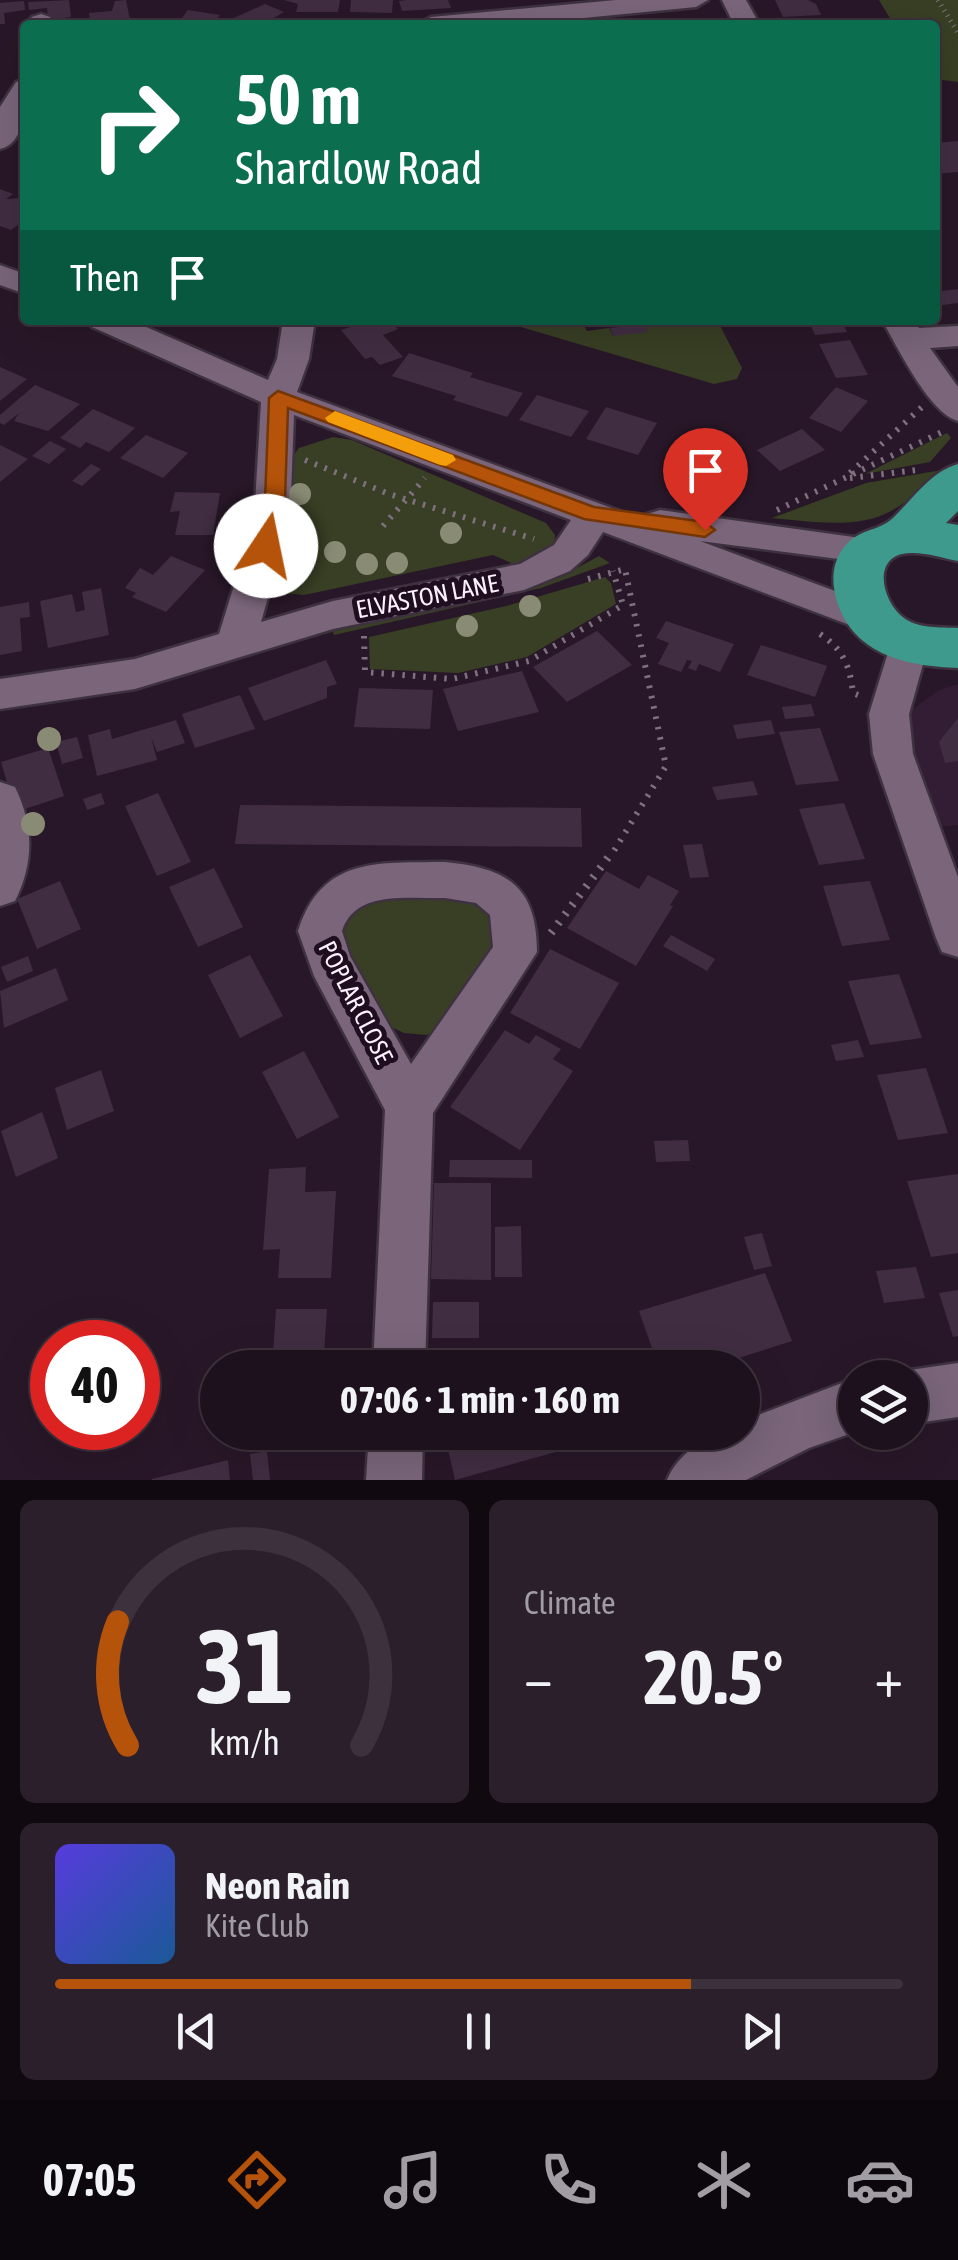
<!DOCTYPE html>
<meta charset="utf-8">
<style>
body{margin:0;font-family:"Asap Condensed",sans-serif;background:#2b1f2b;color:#f1f3f6;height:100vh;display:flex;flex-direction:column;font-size:38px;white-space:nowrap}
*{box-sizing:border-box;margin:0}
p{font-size:32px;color:#a19da4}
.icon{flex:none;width:55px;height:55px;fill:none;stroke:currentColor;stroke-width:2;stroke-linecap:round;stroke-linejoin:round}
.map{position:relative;height:1480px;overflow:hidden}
.details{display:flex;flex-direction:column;gap:20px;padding:20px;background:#100910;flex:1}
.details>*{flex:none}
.guide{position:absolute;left:20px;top:20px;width:920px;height:305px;border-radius:10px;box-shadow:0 10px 40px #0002,0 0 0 2px #3c313c;background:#0b6e4f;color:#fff;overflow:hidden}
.fabs{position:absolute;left:838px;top:1360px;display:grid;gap:20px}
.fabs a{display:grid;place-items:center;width:90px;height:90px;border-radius:50%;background:#1e111e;box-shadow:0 10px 40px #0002,0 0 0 2px #3c313c;font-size:50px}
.speed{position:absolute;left:30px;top:1320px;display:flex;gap:20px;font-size:50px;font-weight:700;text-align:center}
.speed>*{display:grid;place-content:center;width:130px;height:130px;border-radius:50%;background:#1e111e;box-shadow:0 10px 40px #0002,0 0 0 2px #3c313c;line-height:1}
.speed .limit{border:15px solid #d22;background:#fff;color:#111}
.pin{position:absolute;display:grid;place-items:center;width:85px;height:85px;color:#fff;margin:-102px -42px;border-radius:50% 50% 50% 0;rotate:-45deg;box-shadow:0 0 10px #0007}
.pin .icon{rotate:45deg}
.me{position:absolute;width:110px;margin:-55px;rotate:11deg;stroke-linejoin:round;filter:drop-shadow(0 0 8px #0008)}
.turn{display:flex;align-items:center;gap:35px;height:210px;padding:0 50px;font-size:45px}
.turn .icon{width:130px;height:130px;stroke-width:2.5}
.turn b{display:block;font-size:70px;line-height:85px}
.then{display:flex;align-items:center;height:95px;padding:0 50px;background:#0003;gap:20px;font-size:38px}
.big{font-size:75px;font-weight:700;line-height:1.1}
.details .widget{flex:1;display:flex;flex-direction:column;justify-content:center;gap:15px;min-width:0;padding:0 35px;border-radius:15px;background:#2b1f2b}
.details .dial{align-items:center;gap:0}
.dial svg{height:260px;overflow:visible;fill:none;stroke:#3c313c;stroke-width:7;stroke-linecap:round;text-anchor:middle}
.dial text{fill:#f1f3f6;stroke:none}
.song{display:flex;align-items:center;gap:30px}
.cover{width:120px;height:120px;border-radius:15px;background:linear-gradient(135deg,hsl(250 70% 55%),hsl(210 70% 35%))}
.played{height:10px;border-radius:5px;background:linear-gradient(90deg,#b45309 75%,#3c313c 75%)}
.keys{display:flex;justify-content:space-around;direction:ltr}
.heat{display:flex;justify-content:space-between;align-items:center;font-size:55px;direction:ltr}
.details .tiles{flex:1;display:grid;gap:20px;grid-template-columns:1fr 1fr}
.widget:last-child{grid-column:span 2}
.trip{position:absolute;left:200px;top:1350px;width:560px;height:100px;border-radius:50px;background:#1e111e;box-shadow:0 10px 40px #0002,0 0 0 2px #3c313c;font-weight:700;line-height:100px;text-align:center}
.tabs{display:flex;height:160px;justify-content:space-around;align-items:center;background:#0c070c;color:#a19da4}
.tabs .icon{width:70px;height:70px}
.tabs .on{color:#b45309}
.tabs b{font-size:45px;color:#f1f3f6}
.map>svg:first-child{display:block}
.built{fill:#331d34}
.green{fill:#383f24}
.building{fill:#412d42}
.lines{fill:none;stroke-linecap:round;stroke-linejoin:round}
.minor-casing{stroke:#3f3240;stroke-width:5}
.highway-casing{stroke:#3f3240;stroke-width:5}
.path-far2{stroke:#7f707f;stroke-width:5;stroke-dasharray:1 5;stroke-linecap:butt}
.path-far1{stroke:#7f707f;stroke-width:6;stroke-dasharray:2.5 8;stroke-linecap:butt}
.path{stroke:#7f707f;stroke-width:8;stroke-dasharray:2.5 9;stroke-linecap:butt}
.minor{fill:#7a657a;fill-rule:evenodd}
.highway{fill:#3d9a8d;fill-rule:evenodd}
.tree{fill:#8a8b74}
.route{fill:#b45309;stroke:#753606;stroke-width:2.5}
.slow{fill:#f59e0b}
.labels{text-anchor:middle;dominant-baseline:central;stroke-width:10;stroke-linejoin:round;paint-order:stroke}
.street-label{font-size:25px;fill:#fcf0fc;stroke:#1e0e1f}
</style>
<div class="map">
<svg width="958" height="1480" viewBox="0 0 958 1480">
<rect width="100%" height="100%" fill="#281728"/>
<polygon class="built" points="958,684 958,825 934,827 902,725 903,716 939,690"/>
<g class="green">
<polygon points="879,0 958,0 958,82 935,79 935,25 894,25"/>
<polygon points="520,320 620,320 583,324 587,331 609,328 613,336 645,325 717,320 742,368 737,379 714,384 521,327"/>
<polygon points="947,433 951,438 930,462 865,474"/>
<polygon points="333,437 352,440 546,523 555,535 554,546 518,566 493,555 304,595 285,593 279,583 278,565 290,460 299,448"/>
<path d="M942,470C926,483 910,501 891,511C857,530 809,521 772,518L866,483Z"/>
<polygon points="599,556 610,563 541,588 334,635 331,626 562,576"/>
<polygon points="605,577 611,583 616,604 527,657 458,673 370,669 369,637 506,606"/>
<polygon points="471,896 492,906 503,933 447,1027 427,1035 404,1033 383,1023 341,944 343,914 367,897"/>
</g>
<g class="building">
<polygon points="69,0 71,17 48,20 47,8 29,10 28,2"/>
<polygon points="126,0 131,25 112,25 112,20 90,22 89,13 112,11 115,1"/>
<polygon points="284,0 340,0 338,12 296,12 298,4"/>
<polygon points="351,0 393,0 392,13 350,12"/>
<polygon points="406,0 448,0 451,8 402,11 399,1"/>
<polygon points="775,0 808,0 816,4 821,15 783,17"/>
<polygon points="24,1 25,10 4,13 5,24 0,24 0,3"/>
<polygon points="265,4 284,12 262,25 237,25 227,21"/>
<polygon points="188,10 220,15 213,23 182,18"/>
<polygon points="958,141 958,172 935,174 935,143"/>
<polygon points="0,189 13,194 6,199 25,198 25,220 11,230 0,226"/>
<polygon points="935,280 942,291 958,289 958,303 935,306"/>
<polygon points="371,320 375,325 392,323 398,329 383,335 403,357 380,365 372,357 365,359 341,330"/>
<polygon points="808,320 841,320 847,332 815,335"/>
<polygon points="645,324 648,332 613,336 610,328"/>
<polygon points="850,340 868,375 836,378 819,344"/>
<polygon points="409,353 473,373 470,377 523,393 507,417 453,400 456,396 392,376"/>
<polygon points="0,367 27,379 0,401"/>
<polygon points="35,385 80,404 48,431 14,421 19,413 4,425 0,423 0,415"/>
<polygon points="836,387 868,401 841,432 809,418"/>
<polygon points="537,395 589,411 571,437 519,420"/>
<polygon points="606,407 657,423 638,455 586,439"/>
<polygon points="93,409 135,428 109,452 86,442 80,448 60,438"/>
<polygon points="802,429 825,450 780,471 757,450"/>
<polygon points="146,435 188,453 163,478 120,458"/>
<polygon points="703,436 725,440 723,450 733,451 726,476 671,465 679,441 701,445"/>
<polygon points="50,441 66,449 49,464 32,456"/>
<polygon points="0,445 28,459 0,482"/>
<polygon points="91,464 101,469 82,486 72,481"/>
<polygon points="175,492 220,493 213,535 175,535 180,511 170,512"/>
<polygon points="171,556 205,570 166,612 132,597 136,593 125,588 140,568 153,575"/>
<polygon points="101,588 109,635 48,648 40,601 72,594 76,612 85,610 82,592"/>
<polygon points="29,602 30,617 20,618 22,651 0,655 0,607"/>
<polygon points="666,621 734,644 720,672 699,664 696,671 688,668 692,661 687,660 681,672 658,664 669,643 656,638"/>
<polygon points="597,631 632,665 567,702 533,667"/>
<polygon points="761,645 827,666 815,697 747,675"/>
<polygon points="326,660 337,684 327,687 327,698 264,721 248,688"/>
<polygon points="522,671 539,712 458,731 443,689"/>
<polygon points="359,688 433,690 430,729 354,727"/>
<polygon points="240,695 255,729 195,748 182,714"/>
<polygon points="811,704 815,716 785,719 782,707"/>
<polygon points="958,718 958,761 945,763 939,742"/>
<polygon points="176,720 185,743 157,752 151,737 157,760 97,776 88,735 110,729 112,739"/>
<polygon points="771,720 775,734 737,739 733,725"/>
<polygon points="820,728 839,781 796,785 779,732"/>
<polygon points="77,737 83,758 62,764 56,742"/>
<polygon points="48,748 64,796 16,812 1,762"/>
<polygon points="753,781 758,795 717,800 712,787"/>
<polygon points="101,793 105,804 87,810 83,799"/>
<polygon points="158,793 191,862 157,876 125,806"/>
<polygon points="844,803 865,859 819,865 799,809"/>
<polygon points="240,805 581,808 582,847 235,844"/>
<polygon points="702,844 709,877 690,878 683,845"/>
<polygon points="214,868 243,927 198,947 169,887"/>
<polygon points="606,871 639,889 648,875 679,891 670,905 673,906 636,966 567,928"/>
<polygon points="60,881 81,929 37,949 17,899"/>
<polygon points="870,881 890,940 842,946 823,886"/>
<polygon points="671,935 715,959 707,971 663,946"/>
<polygon points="550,949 619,983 580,1049 510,1013"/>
<polygon points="250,955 283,1016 240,1038 208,975"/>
<polygon points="28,956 33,971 7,982 1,967"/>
<polygon points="56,968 68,1000 4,1028 0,991"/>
<polygon points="899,974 922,1038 870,1045 848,981"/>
<polygon points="505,1030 529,1044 536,1035 561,1049 553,1059 573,1071 520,1150 450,1107"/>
<polygon points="858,1040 864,1057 836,1061 831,1045"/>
<polygon points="304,1051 339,1117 297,1139 262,1072"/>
<polygon points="926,1068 948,1133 898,1140 877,1075"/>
<polygon points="101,1070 114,1111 67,1130 55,1088"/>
<polygon points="42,1112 58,1158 16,1177 1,1131"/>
<polygon points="688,1140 690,1161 656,1162 654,1141"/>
<polygon points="450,1160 532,1160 532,1178 449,1177"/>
<polygon points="306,1167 305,1192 336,1191 331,1278 278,1278 280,1249 263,1250 269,1169"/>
<polygon points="958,1174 958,1253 931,1257 907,1181"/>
<polygon points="434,1183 491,1183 491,1280 431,1279"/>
<polygon points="521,1226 522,1277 495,1277 495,1227"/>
<polygon points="762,1233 772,1266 754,1270 744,1237"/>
<polygon points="916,1267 925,1298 884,1303 876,1271"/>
<polygon points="765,1273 792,1341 707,1368 659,1368 639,1311"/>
<polygon points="958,1290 958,1336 953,1337 939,1293"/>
<polygon points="433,1302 479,1302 479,1338 432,1338"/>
<polygon points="276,1309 327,1309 323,1368 272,1368"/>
<polygon points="444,1432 578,1432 581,1445 455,1480"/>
<polygon points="267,1451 270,1480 253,1480 250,1454"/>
<polygon points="228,1460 230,1480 152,1480 152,1479"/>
</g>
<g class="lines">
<g class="minor-casing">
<g id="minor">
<polygon points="616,0 708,0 696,7 512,25 418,25 431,17"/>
<polygon points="722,0 746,0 760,25 734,25"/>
<polygon points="41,14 50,17 52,25 25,25 32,17"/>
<path d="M25,80C25,102 27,143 0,149V107L16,82Z"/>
<polygon points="0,265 25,274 25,294 0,285"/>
<path d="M87,320H130L268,380L277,359L283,320H315L309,359L297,392L644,520L647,514L660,510L882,541L887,550L882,559L869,563L700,541L884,609L890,619L884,629L871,633L603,532L588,555L570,571L524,590L333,629L135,689L0,709V679L135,659L219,634L254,521L261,402L92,327ZM294,415L571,520L554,545L520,564L333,601L261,622L290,521Z"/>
<path d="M882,320H914L919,328L958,326V346L930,348L958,387V421C929,413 897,346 882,320Z"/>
<polygon points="910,629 923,633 929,643 909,714 913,754 958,877 958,957 942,952 936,938 873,754 869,714 891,643 897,633"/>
<path d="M0,782L15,787C34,826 34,863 15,901L0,906Z"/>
<path d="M445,862C507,868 537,886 537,952L433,1113L425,1368H373L385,1110L314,976L298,931C322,856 378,863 445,862ZM445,898L476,903L490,915L493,947L411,1064L350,956L342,931C355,889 410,899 445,898Z"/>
<polygon points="958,1363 958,1417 910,1424 910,1378 893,1378 910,1370"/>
<path d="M855,1378V1432L809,1448L746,1480H667C679,1451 711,1432 742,1432V1422L753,1417Z"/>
<polygon points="369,1432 423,1432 422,1480 366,1480"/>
</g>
</g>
<g class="highway-casing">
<path id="highway" d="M958,464V511L946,523L958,525V561C943,558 925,552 910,553C871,554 881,601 904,618C919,629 940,627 958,628V668C908,666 855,656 837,602C832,584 831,566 842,550C858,527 877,533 893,518C914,498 930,472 958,464Z"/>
</g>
<polyline class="path-far2" points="938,0 958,33"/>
<g class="path-far1">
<polyline points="305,460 389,494 534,539"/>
<polyline points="850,473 922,407"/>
<polyline points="850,478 917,470"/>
<polyline points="777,510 942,432"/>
<polyline points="383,526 425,478"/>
<polyline points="588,579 625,569 666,766 612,854"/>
<path d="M820,634C843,649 850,666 853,693L858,695"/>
<polyline points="364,636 365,672 452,679 529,661 623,605 613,571"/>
</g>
<polyline class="path" points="551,933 613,851"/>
<use href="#minor" class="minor"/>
<use href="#highway" class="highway"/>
</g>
<g class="tree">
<circle cx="300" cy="494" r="11"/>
<circle cx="451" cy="533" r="11"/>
<circle cx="335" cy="552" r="11"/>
<circle cx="397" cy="563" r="11"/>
<circle cx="367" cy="564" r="11"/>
<circle cx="289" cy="581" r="11"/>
<circle cx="530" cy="606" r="11"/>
<circle cx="467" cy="626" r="11"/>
<circle cx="49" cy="739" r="12"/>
<circle cx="33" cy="824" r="12"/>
</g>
<polygon class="route" points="278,391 594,507 705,522 715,530 705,537 584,519 288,408 285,500 276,546 266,553 258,551 255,546 265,500 269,398"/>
<polygon class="slow" points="335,411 453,455 456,460 446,466 440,465 328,422 325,418"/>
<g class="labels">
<g class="street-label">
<text transform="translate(427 596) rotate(-11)">ELVASTON LANE</text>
<text transform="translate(356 1002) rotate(63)">POPLAR CLOSE</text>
</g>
</g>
</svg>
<div class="fabs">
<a><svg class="icon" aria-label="layers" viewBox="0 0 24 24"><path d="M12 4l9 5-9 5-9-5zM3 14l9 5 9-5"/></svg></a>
</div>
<div class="speed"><div class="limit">40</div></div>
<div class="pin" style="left:705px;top:530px;background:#d93025"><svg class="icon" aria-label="arrive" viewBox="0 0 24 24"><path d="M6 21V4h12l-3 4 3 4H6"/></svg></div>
<svg class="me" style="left:266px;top:546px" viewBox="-20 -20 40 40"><circle r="19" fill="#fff"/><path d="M0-13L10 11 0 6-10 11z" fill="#b45309"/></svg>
<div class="trip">07:06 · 1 min · 160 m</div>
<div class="guide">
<div class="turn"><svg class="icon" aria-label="right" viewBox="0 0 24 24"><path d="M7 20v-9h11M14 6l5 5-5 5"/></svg><div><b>50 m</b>Shardlow Road</div></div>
<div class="then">Then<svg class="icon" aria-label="arrive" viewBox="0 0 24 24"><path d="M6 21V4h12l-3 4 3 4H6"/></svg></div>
</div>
</div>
<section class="details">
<div class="tiles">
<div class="widget dial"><svg viewBox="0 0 100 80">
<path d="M14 69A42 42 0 1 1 86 69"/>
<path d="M14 69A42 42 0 0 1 11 31" stroke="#b45309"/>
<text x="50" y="56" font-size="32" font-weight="700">31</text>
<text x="50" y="72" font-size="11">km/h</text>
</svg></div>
<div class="widget"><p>Climate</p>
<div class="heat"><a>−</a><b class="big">20.5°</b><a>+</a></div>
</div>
<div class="widget">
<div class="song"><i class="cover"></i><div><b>Neon Rain</b><p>Kite Club</p></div></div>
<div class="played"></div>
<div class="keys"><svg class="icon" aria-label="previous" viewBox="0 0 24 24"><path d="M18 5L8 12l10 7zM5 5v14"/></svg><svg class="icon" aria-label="pause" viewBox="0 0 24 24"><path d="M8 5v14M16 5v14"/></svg><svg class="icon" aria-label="next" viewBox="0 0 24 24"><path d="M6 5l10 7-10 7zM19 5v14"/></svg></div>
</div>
</div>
</section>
<nav class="tabs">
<b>07:05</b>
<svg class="icon on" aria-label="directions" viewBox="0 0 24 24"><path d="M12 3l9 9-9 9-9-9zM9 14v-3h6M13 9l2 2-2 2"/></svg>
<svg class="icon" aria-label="music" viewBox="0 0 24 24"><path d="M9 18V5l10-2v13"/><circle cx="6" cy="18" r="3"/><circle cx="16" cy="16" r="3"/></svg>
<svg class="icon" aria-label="phone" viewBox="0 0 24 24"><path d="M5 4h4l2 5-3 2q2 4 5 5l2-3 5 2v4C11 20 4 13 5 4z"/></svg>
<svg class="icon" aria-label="climate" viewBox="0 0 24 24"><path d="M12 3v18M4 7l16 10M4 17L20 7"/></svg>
<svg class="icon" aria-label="car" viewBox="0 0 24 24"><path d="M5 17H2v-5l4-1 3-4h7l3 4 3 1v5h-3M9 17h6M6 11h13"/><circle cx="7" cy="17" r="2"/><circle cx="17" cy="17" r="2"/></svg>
</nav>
